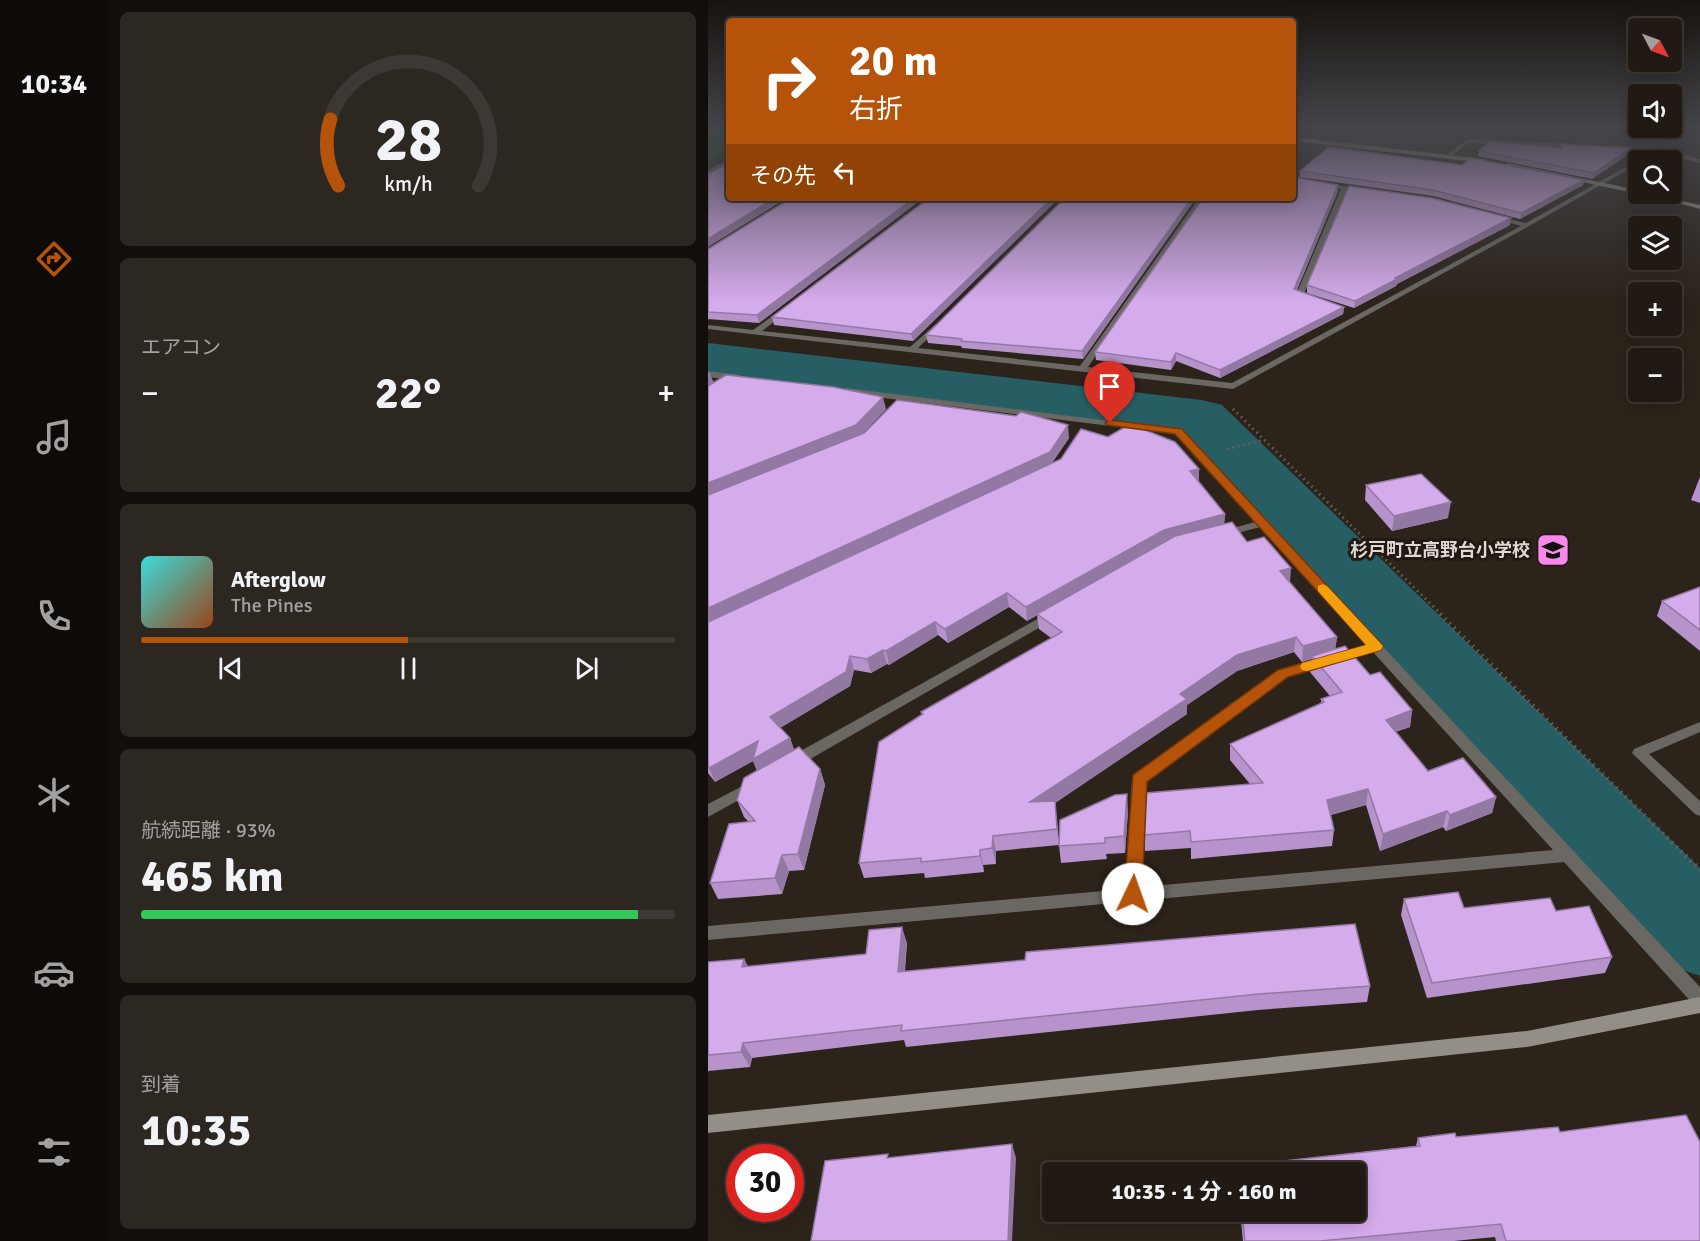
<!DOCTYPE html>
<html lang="ja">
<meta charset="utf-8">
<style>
body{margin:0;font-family:Signika,"Noto Sans JP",sans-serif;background:#2d2722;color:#f1f3f6;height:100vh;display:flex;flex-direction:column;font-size:22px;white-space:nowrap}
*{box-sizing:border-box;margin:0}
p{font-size:20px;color:#a2a1a0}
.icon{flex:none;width:33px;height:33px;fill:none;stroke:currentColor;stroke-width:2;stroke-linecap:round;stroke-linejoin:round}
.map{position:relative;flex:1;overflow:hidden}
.panel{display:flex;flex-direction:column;gap:12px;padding:12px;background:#120e0b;width:600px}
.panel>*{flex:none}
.banner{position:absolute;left:18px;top:18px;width:570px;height:183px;border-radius:6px;box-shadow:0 3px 15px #0003,0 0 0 2px #3e3834;background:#b45309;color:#fff;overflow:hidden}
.needle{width:39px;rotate:131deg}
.fabs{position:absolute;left:920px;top:18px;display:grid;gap:12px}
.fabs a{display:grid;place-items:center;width:54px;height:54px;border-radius:6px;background:#211a14;box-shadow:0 3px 15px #0003,0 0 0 2px #3e3834;font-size:30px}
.speed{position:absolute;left:18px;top:1144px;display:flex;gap:12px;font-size:30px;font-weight:700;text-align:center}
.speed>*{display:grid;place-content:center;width:78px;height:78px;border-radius:50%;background:#211a14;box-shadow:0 3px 15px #0003,0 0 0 2px #3e3834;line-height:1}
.speed .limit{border:9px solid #d22;background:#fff;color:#111}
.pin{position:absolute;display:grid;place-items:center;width:51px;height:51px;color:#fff;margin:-62px -26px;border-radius:50% 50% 50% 0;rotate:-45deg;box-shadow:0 0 6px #0007}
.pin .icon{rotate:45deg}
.me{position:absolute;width:66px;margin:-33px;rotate:3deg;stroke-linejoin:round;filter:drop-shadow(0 0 4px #0008)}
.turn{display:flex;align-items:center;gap:21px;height:126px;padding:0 24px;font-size:27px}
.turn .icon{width:78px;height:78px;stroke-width:2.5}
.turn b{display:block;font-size:42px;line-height:51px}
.then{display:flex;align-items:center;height:57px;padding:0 24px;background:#0003;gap:12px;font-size:22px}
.big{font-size:45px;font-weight:700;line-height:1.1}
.panel .widget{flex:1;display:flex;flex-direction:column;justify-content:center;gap:9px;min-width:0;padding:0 21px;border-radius:9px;background:#2d2722}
.panel .dial{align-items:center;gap:0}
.dial svg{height:156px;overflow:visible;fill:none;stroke:#3e3834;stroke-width:7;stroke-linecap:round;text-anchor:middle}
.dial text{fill:#f1f3f6;stroke:none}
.song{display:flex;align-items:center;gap:18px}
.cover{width:72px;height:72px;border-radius:9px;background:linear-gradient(135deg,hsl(180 70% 55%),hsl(20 70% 35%))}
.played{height:6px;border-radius:3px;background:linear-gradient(90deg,#b45309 50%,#3e3834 50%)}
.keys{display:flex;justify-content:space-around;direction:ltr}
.heat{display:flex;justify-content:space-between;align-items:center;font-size:33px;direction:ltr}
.charge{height:9px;border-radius:4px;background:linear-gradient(90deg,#34c759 93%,#3e3834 0)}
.trip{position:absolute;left:334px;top:1162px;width:324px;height:60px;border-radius:6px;background:#211a14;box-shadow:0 3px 15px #0003,0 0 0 2px #3e3834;font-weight:700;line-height:60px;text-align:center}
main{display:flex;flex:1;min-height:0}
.menu{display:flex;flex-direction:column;width:108px;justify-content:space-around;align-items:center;background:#0d0a08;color:#a2a1a0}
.menu .icon{width:42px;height:42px}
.menu .selected{color:#b45309}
.menu b{font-size:27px;color:#f1f3f6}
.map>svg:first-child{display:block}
.green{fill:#1c4d1e}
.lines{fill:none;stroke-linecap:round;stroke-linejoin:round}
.river{fill:#265e64;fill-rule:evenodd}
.path-far1{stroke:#69615a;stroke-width:3;stroke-dasharray:1.5 4;stroke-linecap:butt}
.path{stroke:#69615a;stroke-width:4.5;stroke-dasharray:1.5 5;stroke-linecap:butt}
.street{fill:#6b6863;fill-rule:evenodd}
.secondary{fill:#938e86;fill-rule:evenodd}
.wall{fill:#b693ca}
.shaded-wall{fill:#9478a4}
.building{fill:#d4abeb;stroke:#9478a4;stroke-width:1.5}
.route{fill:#b45309;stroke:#753606;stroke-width:1.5}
.slow{fill:#f59e0b}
.labels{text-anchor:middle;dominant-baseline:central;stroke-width:6;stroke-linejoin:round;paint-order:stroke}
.poi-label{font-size:18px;font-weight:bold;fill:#ded8d2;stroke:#221a12;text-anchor:end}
</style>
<main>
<nav class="menu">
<b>10:34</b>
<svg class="icon selected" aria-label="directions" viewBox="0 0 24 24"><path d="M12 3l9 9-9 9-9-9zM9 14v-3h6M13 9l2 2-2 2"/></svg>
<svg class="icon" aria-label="music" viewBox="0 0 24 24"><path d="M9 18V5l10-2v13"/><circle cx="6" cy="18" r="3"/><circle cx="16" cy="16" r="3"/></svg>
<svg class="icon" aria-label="phone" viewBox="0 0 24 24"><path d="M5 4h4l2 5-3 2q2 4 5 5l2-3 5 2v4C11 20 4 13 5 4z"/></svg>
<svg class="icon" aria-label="climate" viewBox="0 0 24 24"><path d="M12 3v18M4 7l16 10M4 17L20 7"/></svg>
<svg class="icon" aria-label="car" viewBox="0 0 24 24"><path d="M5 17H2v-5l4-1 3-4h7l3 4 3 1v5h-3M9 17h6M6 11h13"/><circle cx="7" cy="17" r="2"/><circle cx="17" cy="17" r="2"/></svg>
<svg class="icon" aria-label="filters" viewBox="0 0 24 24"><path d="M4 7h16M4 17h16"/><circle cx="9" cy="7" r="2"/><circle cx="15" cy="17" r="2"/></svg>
</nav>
<section class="panel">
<div class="widget dial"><svg viewBox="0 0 100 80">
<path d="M14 69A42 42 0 1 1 86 69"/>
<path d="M14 69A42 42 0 0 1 10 35" stroke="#b45309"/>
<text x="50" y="56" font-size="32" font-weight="700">28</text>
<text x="50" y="72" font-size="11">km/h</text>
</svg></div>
<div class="widget"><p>エアコン</p>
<div class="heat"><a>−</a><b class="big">22°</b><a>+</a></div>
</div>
<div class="widget">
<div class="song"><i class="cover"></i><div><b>Afterglow</b><p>The Pines</p></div></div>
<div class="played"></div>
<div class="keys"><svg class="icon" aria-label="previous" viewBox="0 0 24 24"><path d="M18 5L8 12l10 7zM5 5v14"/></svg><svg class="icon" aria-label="pause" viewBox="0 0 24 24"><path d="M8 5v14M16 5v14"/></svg><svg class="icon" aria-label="next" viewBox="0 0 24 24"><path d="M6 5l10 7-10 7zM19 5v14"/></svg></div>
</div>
<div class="widget"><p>航続距離 · 93%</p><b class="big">465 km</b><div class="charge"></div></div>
<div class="widget"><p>到着</p><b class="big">10:35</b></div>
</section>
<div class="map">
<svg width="992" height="1241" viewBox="0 0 992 1241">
<rect width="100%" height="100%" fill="#2c231b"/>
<polygon class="green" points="0,128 21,128 21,151 0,162"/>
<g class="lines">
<polygon class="river" points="0,343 494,400 514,405 992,868 992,976 957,964 477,432 0,375"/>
<g class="path-far1">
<polyline points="525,409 734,615"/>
<polyline points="519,449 556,440"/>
</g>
<polyline class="path" points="732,614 992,870"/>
<g class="street">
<polygon points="759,139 867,144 870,146 867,148 760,143 744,156 740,156 740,154"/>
<polygon points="909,146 950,148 992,159 992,163 950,152 907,149"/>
<polygon points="21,159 21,163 0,174 0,170"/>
<polygon points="930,160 930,164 821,226 525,389 0,329 0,325 45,330 76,308 80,310 79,312 54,331 202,347 228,324 232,326 231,328 210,348 372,366 491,198 497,198 380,367 524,383 813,226 785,218 785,216 818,223"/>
<polygon points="585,178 658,190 655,192 639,190 596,294 606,296 607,298 603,300 588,295 633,189 585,182"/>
<polygon points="0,371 31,375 35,378 31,381 0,377"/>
<path d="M138,388L473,430L992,987V1007L986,1005L856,862L0,940V926L417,889L424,779L426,775L571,671L658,645L552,527L515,537L511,536L510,534L511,532L547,522L467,434L135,393L134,391ZM664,651L845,850L433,887L438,781L579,677Z"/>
<polygon points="344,611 350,615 348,618 90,766 85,767 80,766 78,762 80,758"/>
<polygon points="992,722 992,732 941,754 992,801 992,816 987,814 924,753 926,749"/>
<polygon points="44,781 49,782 51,786 49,790 0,817 0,804"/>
</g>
<g class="secondary">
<polygon points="585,137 776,159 779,161 776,163 585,141"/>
<polygon points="799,163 930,190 931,194 797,166"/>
<polygon points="935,194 944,194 992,205 992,209"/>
<polygon points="992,997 992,1013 819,1047 0,1133 0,1115 819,1031"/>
</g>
</g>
<g class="wall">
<polygon points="853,144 922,153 884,179 770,156 771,151 852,148"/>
<polygon points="754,165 876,180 875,185 812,219 725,196 591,177 592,171"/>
<polygon points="630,191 589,290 636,307 635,314 512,378 468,361 463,370 388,360 387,352"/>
<polygon points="83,198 215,198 51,323 0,319 0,249"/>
<polygon points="221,198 351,198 205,341 66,325 64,317"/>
<polygon points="488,198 375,359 254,348 253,346 220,343 218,335"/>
<polygon points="802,225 689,284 688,286 646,308 599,293 599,285"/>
<polygon points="0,372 6,383 178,409 155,433 361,438 344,463 491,469 491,482 517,514 516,524 539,542 582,583 629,637 627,649 662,675 704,710 702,727 687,732 720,771 788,797 784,813 738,831 735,827 672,851 658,805 623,815 626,830 624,846 483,859 483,848 437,851 436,835 542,784 522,760 522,744 613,704 613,699 622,696 602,672 604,659 594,662 586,652 529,671 479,705 479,714 347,803 351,841 420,811 417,853 398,854 399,859 353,863 351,845 288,851 288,864 275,865 276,872 217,878 216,873 156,878 151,863 214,715 213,712 343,638 331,629 329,615 319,621 301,607 240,643 230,635 181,665 179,664 163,673 146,670 142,686 72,728 82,738 86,750 112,769 117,785 96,870 81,871 74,894 10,899 2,883 41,822 36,817 29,800 49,771 45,761 7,782 0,773"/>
<polygon points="992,477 992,503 983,500"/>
<polygon points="658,485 740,518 684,531 657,500"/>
<polygon points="992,587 992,651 949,616 954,601"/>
<polygon points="696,899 756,908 904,957 897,973 719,998 693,915"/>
<polygon points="199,943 197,971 662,986 659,1002 550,1010 198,1047 196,1040 44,1058 42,1067 0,1071 0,962 36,959 40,967 158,954"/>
<polygon points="852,1132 992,1241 788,1241 787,1237 746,1241 535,1241 532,1212 648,1212 648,1173 528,1173 529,1166 708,1146 710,1138 748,1137"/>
</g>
<g class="shaded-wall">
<polygon points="923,148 922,153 884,179 886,173"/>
<polygon points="876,180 875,185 812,219 813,213"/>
<polygon points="630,185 630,191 586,296 586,289"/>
<polygon points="67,198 79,198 0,247 0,239"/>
<polygon points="206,198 215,198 51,323 49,315"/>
<polygon points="344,198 351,198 205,341 203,334"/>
<polygon points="484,198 488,198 375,359 374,351"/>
<polygon points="803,218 802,225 689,284 688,286 646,308 647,301 687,278"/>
<polygon points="636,307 635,314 512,378 512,370"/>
<polygon points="468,353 468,361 463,370 463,362"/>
<polygon points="2,373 6,385 0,390 0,375"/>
<polygon points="175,397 178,409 151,437 0,498 0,483"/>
<polygon points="360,425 361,438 343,464 0,625 0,608"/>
<polygon points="491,469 491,482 482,471"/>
<polygon points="743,502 740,518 684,531 686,516"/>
<polygon points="517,514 516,528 457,543 319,621 318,607 456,530"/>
<polygon points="583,568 582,583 572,571"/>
<polygon points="299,593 301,607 240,643 237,629"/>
<polygon points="227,622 230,635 181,665 178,651"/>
<polygon points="588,637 586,652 529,671 479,705 479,714 347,803 351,845 349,829 322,802 472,694 529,655"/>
<polygon points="629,637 627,652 604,656 604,659 594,662 595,646"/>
<polygon points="175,650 179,664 163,673 159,659"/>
<polygon points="142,656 146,670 142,686 67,731 62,717"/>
<polygon points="704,710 702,727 675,736 678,720"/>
<polygon points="82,738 87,752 50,773 45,761 7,782 1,768 50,741"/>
<polygon points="112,769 117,785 96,870 90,854"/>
<polygon points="660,789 658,805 617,816 619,800"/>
<polygon points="419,794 420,811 417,853 416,836"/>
<polygon points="788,797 784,813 738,831 742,815"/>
<polygon points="739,811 735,827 672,851 675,834"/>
<polygon points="285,836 288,851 288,864 284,848"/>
<polygon points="272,850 275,865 276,872 272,856"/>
<polygon points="74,855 81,871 74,894 67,878"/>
<polygon points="194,927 199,943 195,987 190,972"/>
<polygon points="36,959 44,974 34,967"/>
<polygon points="35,1043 44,1058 42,1067 33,1052"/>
<polygon points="304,1144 308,1158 304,1241 300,1241"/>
</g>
<g class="building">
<polygon points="782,141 854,148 853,144 923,148 886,173 771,151"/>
<polygon points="621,147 754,165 763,158 876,180 813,213 725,190 592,171"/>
<polygon points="21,162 21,198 67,198 0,239 0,174"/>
<polygon points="585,177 630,185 586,289 636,307 512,370 468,353 463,362 387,352 495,198 585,198"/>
<polygon points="641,186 724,198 803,218 687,278 689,279 647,301 599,285"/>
<polygon points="83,198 206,198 49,315 0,312 0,249"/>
<polygon points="221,198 344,198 203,334 64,317"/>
<polygon points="357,198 484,198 374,351 253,341 254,339 218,335"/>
<polygon points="18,375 125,387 175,397 148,425 0,483 0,386"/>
<polygon points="189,400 308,416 313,412 360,425 342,452 0,608 0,495 156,433"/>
<polygon points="422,424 467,442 491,469 482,471 517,514 456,530 318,607 299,593 237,629 227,622 178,651 175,650 159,659 142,656 138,672 62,717 82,738 45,759 50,741 1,768 0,767 0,622 353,459 373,429 400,437"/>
<polygon points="713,474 743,502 686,516 658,485"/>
<polygon points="524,522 539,542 556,537 583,568 572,571 629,637 595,646 588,637 529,655 472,694 479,699 322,802 347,801 349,829 285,836 284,848 272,850 272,856 213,862 213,858 151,863 171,742 215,714 213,712 354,632 329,614 467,536"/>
<polygon points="992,587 992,630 954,601"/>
<polygon points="637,646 662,675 672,672 704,710 678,720 720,771 755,758 788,797 742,815 739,811 675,834 660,789 619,800 626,830 483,842 482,831 436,835 438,793 555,783 522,744 616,702 613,699 634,692 604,656"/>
<polygon points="91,747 112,769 90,854 74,855 67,878 2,883 21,824 47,821 29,800 36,778"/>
<polygon points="419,794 416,836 397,838 397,843 351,846 352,820 407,795"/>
<polygon points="750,892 756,908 842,898 848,911 881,906 904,957 724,983 696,899"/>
<polygon points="647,924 662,986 551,994 193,1031 194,1025 35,1043 33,1052 0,1055 0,962 36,959 34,967 158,954 161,930 194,927 190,972 317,960 318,952"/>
<polygon points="978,1115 992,1142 992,1241 798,1241 793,1224 612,1241 537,1241 534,1212 648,1212 648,1173 529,1173 529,1166 712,1146 710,1138 747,1133 748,1137 850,1127 852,1132"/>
<polygon points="304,1144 300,1241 103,1241 117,1161 180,1154 179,1158"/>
</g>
<linearGradient id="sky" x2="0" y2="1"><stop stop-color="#18130f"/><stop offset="0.42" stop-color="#45454a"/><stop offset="1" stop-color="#45454a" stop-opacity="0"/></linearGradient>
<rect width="992" height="302" fill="url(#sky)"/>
<polygon class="route" points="402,420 474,429 675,646 673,650 580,677 439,782 434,894 431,900 425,902 418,900 416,894 425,775 570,670 658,645 467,434 399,425 397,423"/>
<polygon class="slow" points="615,584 619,586 675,646 673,650 599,671 594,670 592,667 594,663 658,645 610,591 610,586"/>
<defs>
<g id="school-square" transform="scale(1.725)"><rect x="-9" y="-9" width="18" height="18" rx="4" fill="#f888ea" stroke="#221a12"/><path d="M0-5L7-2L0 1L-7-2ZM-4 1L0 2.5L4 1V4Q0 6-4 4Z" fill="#111"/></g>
</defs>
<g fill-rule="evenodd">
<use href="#school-square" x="845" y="550"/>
</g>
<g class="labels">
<g class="poi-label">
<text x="822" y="550">杉戸町立高野台小学校</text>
</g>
</g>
</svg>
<div class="fabs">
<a><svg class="needle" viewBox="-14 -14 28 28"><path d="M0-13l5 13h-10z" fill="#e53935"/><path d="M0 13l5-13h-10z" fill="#a2a1a0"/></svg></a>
<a><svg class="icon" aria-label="sound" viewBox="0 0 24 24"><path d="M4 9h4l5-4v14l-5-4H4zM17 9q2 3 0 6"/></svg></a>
<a><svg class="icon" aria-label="search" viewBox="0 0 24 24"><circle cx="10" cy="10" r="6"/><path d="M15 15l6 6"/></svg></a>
<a><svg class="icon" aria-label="layers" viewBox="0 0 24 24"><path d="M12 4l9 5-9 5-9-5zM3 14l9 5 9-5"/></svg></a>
<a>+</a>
<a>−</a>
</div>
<div class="speed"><div class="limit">30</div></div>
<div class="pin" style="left:402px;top:423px;background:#d93025"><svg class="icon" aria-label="arrive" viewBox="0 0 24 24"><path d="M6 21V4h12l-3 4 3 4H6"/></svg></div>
<svg class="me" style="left:425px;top:894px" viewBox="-20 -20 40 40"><circle r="19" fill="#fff"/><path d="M0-13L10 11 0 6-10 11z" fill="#b45309"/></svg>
<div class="trip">10:35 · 1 分 · 160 m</div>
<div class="banner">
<div class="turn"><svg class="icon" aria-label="right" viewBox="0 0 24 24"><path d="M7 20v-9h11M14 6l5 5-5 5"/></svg><div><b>20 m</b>右折</div></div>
<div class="then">その先<svg class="icon" aria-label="left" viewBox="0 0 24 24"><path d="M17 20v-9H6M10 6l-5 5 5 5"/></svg></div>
</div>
</div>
</main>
